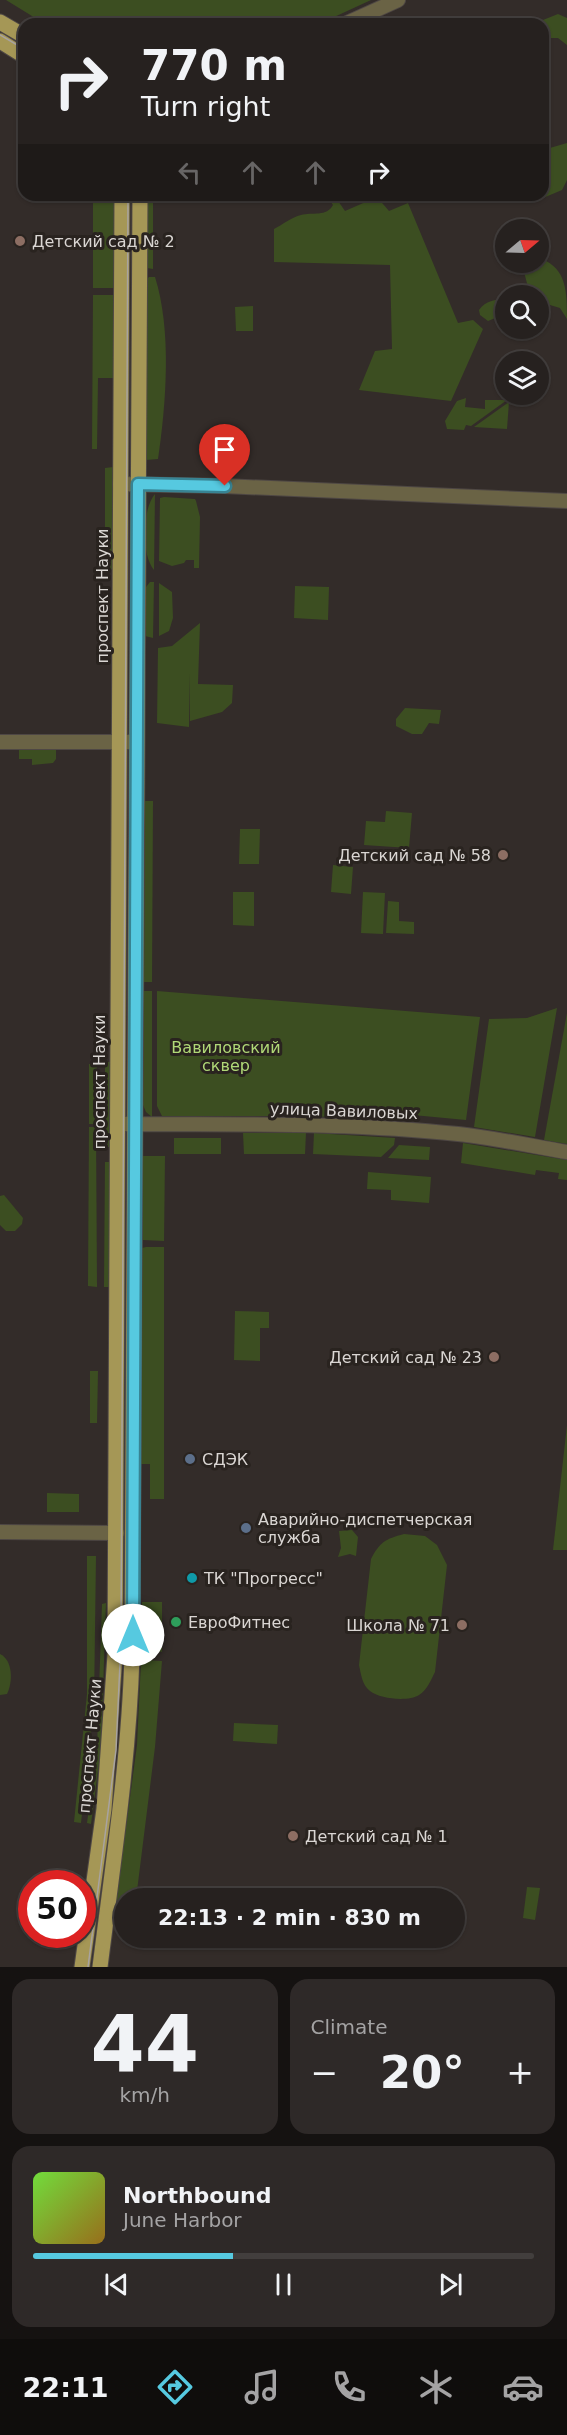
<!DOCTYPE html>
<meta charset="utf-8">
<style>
body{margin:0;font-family:"DejaVu Sans",sans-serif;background:#2e2928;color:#f1f3f6;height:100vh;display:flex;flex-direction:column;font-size:22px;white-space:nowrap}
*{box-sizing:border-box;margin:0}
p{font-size:20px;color:#a4a3a4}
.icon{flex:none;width:33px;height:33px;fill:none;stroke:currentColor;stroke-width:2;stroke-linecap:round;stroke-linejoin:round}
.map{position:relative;height:1967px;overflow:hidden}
.details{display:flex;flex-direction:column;gap:12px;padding:12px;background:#151211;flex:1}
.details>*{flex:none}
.top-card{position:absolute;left:18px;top:18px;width:531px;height:183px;border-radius:18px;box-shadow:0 2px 4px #0004,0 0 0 2px #423e3d;background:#26211f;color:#f1f3f6;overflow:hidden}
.needle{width:39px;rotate:71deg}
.tools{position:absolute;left:495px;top:219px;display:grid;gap:12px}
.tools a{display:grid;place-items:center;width:54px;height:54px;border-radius:50%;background:#26211f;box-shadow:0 2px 4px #0004,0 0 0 2px #423e3d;font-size:30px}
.speed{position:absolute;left:18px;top:1870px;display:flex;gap:12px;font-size:30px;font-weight:700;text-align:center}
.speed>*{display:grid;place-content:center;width:78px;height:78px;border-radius:50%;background:#26211f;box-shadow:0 2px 4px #0004,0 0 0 2px #423e3d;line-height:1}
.speed .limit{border:9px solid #d22;background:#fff;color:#111}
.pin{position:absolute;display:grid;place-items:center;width:51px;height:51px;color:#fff;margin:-62px -26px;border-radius:50% 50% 50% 0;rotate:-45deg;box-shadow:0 0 6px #0007}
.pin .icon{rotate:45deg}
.me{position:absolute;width:66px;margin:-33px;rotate:0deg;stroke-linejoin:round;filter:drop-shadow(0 0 4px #0008)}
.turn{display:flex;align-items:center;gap:21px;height:126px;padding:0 24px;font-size:27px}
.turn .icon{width:78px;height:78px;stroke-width:2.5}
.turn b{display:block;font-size:42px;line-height:51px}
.lanes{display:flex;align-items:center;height:57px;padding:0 24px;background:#0003;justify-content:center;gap:30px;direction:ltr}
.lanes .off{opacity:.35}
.big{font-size:45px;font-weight:800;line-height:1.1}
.details .widget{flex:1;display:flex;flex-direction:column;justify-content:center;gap:9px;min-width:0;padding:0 21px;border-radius:18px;background:#2e2928}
.details .dial{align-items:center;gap:0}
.dial b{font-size:78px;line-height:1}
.song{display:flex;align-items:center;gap:18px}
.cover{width:72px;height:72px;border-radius:9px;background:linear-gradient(135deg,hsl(100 70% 55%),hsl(40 70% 35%))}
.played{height:6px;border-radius:3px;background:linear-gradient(90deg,#56c9e0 40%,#423e3d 40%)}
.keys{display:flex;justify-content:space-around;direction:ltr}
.heat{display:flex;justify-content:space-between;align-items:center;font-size:33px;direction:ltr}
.details .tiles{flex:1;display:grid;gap:12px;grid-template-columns:1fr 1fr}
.widget:last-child{grid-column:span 2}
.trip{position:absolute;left:114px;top:1888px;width:351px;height:60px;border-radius:30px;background:#26211f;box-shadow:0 2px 4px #0004,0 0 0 2px #423e3d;font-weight:800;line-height:60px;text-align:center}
.dock{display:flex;height:96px;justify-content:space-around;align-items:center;background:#0f0d0c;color:#a4a3a4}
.dock .icon{width:42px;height:42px}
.dock .selected{color:#56c9e0}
.dock b{font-size:27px;color:#f1f3f6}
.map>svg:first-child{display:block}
.green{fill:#3c4e21}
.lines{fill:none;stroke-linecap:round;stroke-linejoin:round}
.stream{stroke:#607fa5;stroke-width:3}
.minor-casing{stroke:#4e4744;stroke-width:16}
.major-casing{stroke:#4e4744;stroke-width:17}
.minor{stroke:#6a6345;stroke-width:14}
.major{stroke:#a59756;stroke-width:15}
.tram{stroke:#a8a3a0;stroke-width:1.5}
.route-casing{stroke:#388392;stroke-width:15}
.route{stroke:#56c9e0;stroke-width:10}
.education-dot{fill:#8d6e63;stroke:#29231f;stroke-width:2}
.service-dot{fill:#5c6f8a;stroke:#29231f;stroke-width:2}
.culture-dot{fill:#0f9aa8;stroke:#29231f;stroke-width:2}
.leisure-dot{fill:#2e9e5b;stroke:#29231f;stroke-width:2}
.labels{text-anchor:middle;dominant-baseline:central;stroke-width:6;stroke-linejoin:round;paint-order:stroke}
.poi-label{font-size:16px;fill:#dad6d3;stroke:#29231f;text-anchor:start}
.street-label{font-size:16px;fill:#dad6d3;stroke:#29231f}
.park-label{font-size:16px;fill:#b0d877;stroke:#29231f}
</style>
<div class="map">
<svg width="567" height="1967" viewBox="0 0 567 1967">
<rect width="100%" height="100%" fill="#332c29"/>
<g class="green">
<polygon points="6,0 371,0 319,24 45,24"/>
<polygon points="558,14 567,18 567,45 558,38 551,38 545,43 548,57 544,63 543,24 533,24"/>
<polygon points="567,143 567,180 562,190 543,198 538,195 543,195 543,150"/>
<polygon points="93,195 115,195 114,288 93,288"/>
<polygon points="147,195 153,195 153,269 147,268"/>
<path d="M326,195H334L345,211L377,197L389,211L408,203L458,323L473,320L483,329L451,401L359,390L375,351L392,349L390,265L274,262V229C282,225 292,217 301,215C312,212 327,217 333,205Z"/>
<path d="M541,259C567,268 567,293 567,319L560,308L550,305L539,319L538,296L520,295L526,293L528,287L524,272Z"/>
<path d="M149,277H155C172,331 166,404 158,459L146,460L147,279Z"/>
<polygon points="93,295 114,295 114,378 98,378 97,449 92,449"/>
<path d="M505,299V314L488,321L480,315L479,310C486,300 495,300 505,299Z"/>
<polygon points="253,306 253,331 236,331 235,307"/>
<polygon points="466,398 465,407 485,409 485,400 507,400 471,426 466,425 464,430 447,429 445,421 457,401"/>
<polygon points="509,402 507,429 474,427"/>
<polygon points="113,467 113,569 105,571 105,468"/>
<path d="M155,494L154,570C141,555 142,509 155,494Z"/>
<polygon points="164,497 195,499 196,501 200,517 199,568 194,568 194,560 186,560 184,563 172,566 159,561 160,498"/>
<polygon points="150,582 154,582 153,638 145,636 146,587"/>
<polygon points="159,583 172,592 173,618 169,631 159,636"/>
<polygon points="295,586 329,587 328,620 294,618"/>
<polygon points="200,623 198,684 233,685 232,703 222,712 190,721 190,673 189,727 157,723 158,648 172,646"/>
<polygon points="405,708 441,710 439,724 429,723 422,734 412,734 396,726 396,719"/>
<polygon points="56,747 56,759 53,763 32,765 32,759 19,759 19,748"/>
<polygon points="145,801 153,801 152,982 144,982"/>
<polygon points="386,811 412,813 409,848 364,845 366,821 385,822"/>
<polygon points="240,829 260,829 259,864 239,864"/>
<polygon points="333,865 353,867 351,894 331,892"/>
<polygon points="233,892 254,892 254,926 233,925"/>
<polygon points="363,892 385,893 383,934 361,933"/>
<polygon points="388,901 399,902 399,921 414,922 414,934 386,933"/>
<polygon points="144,991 152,991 152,1117 146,1112 143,1105"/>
<polygon points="157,991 480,1017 466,1120 381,1112 379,1119 308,1116 162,1116 157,1106"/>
<polygon points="557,1008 535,1137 474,1127 489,1019 527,1018"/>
<polygon points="567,1013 567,1144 544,1140"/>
<rect x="105" y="1062" width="5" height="85"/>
<polygon points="89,1064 97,1064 96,1124 89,1124"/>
<polygon points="89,1127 96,1127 97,1287 88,1286"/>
<polygon points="243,1133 306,1133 305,1154 244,1154"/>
<polygon points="314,1133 395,1138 394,1145 381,1157 313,1154"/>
<rect x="174" y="1138" width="47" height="16"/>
<polygon points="463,1143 567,1160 567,1180 558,1179 559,1173 536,1170 535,1175 461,1163"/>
<polygon points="399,1145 430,1147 429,1160 388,1158"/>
<polygon points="143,1156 165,1156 164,1241 143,1240"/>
<polygon points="105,1162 110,1162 109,1287 104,1287"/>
<polygon points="368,1172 431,1177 429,1203 391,1200 391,1190 367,1189"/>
<polygon points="4,1195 23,1218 22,1224 15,1231 6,1231 0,1225 0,1196"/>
<polygon points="146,1247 164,1247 164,1499 150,1499 150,1464 141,1464 142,1248"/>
<polygon points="235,1311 269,1312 269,1328 260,1328 260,1361 234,1360"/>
<polygon points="90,1371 98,1371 97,1423 90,1423"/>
<polygon points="567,1425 567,1550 553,1550"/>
<polygon points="47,1493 79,1494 79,1512 47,1512"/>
<polygon points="352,1530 358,1537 356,1556 350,1554 338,1557 341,1548 339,1531"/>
<path d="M404,1534L425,1536L437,1545L447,1565L435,1672C431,1680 427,1690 419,1695C408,1702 380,1699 370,1691C362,1685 361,1674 359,1665L371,1559C380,1542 385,1539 404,1534Z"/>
<polygon points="87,1556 96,1556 94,1703 81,1823 74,1822 87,1694"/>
<polygon points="142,1602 162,1602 162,1652 141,1648"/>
<polygon points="106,1603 101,1748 91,1824 87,1823 97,1747 102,1604"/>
<path d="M0,1654C13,1660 13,1682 7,1694L0,1695Z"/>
<polygon points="145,1660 162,1661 155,1747 136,1899 124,1899 124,1932 123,1927 113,1925 137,1745 141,1662"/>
<polygon points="234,1723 278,1725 277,1744 233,1741"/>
<polygon points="527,1887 540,1888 535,1920 523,1918"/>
</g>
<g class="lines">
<polyline class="stream" points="89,19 96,24"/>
<g class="minor-casing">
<g id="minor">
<polyline points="345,24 398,0"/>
<polyline points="120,484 224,486 567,501"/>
<polyline points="0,742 137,742"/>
<path d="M124,1124C236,1125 347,1122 458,1134C495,1138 531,1146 567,1152"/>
<polyline points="0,1532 117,1533"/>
</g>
</g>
<g class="major-casing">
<g id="major">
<polyline points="0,22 24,36"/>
<polyline points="0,41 24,56"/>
<polyline points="82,1967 104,1809 115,1655 122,195"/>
<path d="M100,1967C113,1863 129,1760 132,1655L140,195"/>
</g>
</g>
<use href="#minor" class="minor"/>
<use href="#major" class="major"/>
<g class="tram">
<polyline points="0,35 24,49"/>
<polyline points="88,1967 116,1750 121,1641 128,195"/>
</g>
</g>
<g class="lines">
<g class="route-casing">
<polyline id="route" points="133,1635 138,484 225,486"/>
</g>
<use href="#route" class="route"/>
</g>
<g class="education-dot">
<circle cx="20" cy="241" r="6"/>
<circle cx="503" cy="855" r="6"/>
<circle cx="494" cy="1357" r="6"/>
<circle cx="462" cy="1625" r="6"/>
<circle cx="293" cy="1836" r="6"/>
</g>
<g class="service-dot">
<circle cx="190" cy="1459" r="6"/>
<circle cx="246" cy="1528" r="6"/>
</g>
<circle class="culture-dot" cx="192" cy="1578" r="6"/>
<circle class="leisure-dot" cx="176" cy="1622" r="6"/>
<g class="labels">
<g class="poi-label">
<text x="32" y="241">Детский сад № 2</text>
<text x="491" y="855" text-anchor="end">Детский сад № 58</text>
<text x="482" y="1357" text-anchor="end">Детский сад № 23</text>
<text x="202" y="1459">СДЭК</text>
<text x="258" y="1519">Аварийно-диспетчерская<tspan x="258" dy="18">служба</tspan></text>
<text x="204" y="1578">ТК "Прогресс"</text>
<text x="188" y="1622">ЕвроФитнес</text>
<text x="450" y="1625" text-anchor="end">Школа № 71</text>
<text x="305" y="1836">Детский сад № 1</text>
</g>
<g class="street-label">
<text transform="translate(102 596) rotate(-90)">проспект Науки</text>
<text transform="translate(99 1082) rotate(-90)">проспект Науки</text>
<text transform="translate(344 1111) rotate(2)">улица Вавиловых</text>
<text transform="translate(90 1746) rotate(-85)">проспект Науки</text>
</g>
<g class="park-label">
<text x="226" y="1047">Вавиловский<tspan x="226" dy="18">сквер</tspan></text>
</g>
</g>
</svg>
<div class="tools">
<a><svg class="needle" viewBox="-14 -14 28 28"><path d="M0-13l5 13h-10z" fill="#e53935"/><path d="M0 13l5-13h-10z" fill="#a4a3a4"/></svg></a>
<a><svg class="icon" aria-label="search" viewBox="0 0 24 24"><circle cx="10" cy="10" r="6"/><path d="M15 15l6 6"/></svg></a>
<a><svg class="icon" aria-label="layers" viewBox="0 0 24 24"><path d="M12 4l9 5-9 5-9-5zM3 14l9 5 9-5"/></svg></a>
</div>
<div class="speed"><div class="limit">50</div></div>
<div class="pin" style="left:225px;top:486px;background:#d93025"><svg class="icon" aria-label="arrive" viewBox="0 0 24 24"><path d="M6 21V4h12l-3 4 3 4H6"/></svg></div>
<svg class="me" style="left:133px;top:1635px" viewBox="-20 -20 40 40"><circle r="19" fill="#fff"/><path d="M0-13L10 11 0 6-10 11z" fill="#56c9e0"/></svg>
<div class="trip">22:13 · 2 min · 830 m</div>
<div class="top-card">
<div class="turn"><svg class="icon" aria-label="right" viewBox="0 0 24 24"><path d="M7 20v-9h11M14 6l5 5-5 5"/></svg><div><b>770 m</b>Turn right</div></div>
<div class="lanes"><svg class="icon off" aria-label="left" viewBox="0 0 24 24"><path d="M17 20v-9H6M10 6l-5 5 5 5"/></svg><svg class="icon off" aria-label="ahead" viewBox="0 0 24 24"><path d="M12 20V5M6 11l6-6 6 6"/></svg><svg class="icon off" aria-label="ahead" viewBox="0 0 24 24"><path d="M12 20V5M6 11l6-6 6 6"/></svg><svg class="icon" aria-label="right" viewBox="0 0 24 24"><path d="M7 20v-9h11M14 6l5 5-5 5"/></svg></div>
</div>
</div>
<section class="details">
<div class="tiles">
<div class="widget dial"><b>44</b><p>km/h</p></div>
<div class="widget"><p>Climate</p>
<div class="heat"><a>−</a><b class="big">20°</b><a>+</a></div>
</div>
<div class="widget">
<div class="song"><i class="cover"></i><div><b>Northbound</b><p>June Harbor</p></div></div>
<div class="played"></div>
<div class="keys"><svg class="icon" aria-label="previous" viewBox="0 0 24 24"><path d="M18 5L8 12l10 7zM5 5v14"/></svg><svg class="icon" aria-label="pause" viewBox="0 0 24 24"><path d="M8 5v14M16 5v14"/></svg><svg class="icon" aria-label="next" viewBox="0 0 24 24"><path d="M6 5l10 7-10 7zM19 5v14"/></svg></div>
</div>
</div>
</section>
<nav class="dock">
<b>22:11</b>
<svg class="icon selected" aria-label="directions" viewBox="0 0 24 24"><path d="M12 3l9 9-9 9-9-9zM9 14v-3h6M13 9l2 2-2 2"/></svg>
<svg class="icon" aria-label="music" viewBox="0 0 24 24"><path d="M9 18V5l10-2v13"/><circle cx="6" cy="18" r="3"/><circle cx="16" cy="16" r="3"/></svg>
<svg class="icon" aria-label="phone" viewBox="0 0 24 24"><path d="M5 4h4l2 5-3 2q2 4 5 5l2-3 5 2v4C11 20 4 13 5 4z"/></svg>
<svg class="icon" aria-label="climate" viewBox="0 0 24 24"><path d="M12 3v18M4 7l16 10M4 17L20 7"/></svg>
<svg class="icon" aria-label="car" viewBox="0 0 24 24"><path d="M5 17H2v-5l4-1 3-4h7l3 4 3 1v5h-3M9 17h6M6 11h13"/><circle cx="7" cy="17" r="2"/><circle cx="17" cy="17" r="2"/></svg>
</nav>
